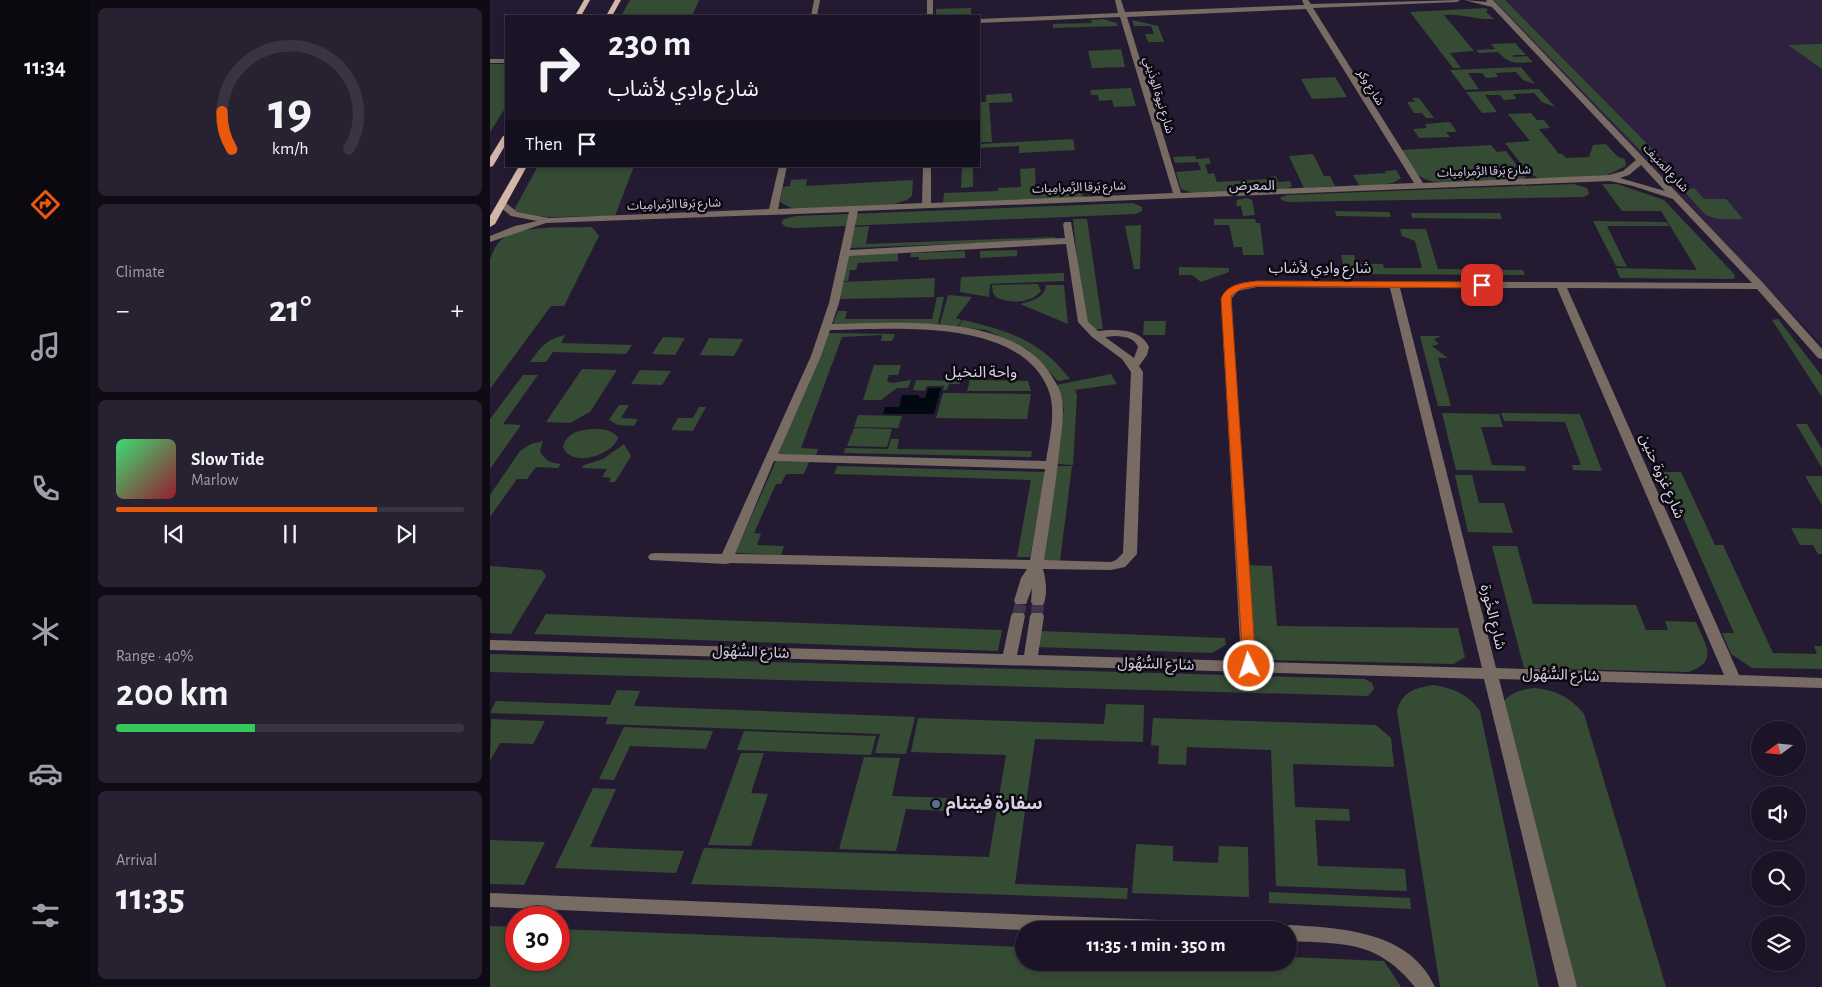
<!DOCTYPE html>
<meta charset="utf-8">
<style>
body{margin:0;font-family:"Alegreya Sans","Noto Sans Arabic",sans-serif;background:#282132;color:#f1f3f6;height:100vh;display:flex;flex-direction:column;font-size:19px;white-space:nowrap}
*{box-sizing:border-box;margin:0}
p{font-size:16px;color:#a09ea7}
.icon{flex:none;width:28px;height:28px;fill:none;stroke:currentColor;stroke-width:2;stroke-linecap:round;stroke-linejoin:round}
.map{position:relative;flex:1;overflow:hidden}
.sheet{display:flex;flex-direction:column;gap:8px;padding:8px;background:#0f0b15;width:400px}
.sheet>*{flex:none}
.guide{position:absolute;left:15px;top:15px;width:475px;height:152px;border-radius:0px;box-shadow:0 2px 8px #0003,0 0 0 1px #393343;background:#1b1426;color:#f1f3f6;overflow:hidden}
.needle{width:32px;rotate:254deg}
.buttons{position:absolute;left:1261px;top:721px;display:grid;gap:10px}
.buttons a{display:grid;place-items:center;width:55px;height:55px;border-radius:50%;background:#1b1426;box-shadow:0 2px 8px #0003,0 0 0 1px #393343;font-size:25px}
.speed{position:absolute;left:15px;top:906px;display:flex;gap:10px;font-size:25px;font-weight:700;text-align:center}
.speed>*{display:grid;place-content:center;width:65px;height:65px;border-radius:50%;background:#1b1426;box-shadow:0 2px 8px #0003,0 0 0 1px #393343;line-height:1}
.speed .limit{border:8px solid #d22;background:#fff;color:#111}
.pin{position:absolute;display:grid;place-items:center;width:42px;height:42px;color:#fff;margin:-21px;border-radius:10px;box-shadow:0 2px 8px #0006}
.me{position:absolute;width:55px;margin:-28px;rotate:356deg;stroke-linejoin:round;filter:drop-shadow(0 0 4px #0008)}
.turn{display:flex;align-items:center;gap:18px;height:105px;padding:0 20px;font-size:22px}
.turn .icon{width:65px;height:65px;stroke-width:2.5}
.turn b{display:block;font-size:35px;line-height:42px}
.then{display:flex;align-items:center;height:48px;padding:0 20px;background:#0003;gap:10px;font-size:19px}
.big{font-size:38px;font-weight:700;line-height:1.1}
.sheet .widget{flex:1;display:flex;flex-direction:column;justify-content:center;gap:8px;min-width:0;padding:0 18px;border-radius:8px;background:#282132}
.sheet .dial{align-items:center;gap:0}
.dial svg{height:130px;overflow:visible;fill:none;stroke:#393343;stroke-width:7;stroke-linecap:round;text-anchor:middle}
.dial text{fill:#f1f3f6;stroke:none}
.song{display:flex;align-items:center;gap:15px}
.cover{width:60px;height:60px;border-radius:8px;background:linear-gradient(135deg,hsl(140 70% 55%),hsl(350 70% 35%))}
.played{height:5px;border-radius:2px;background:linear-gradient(90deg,#ea580c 75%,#393343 75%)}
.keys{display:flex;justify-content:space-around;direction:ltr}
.heat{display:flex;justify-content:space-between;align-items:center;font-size:28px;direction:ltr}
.charge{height:8px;border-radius:4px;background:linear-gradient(90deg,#34c759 40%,#393343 0)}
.trip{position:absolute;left:525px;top:921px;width:282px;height:50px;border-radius:25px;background:#1b1426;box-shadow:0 2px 8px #0003,0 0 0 1px #393343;font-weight:700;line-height:50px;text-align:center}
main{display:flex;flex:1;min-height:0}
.tab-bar{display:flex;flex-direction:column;width:90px;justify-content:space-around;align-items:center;background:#0b080f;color:#a09ea7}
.tab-bar .icon{width:35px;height:35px}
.tab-bar .active{color:#ea580c}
.tab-bar b{font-size:22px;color:#f1f3f6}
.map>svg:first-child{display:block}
.built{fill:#2d213f}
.green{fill:#364b34}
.water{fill:#000910}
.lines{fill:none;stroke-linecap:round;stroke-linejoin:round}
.minor-tunnel{stroke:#3f364c;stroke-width:12;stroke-dasharray:12 6;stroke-linecap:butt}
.minor{fill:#786b63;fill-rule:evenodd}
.major{fill:#d2b6a7;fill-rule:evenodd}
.route{fill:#ea580c;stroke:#983908}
.service-dot{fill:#5c6f8a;stroke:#0c0812;stroke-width:2}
.labels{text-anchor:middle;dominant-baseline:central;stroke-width:5;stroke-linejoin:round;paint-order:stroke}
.far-street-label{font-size:12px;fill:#d7d1e1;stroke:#0c0812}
.far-neighbourhood-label{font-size:14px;fill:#d7d1e1;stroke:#0c0812}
.street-label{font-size:15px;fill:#d7d1e1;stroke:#0c0812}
.neighbourhood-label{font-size:16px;fill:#d7d1e1;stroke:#0c0812}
.near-poi-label{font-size:18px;font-weight:bold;fill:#d7d1e1;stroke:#0c0812;text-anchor:start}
</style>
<main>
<nav class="tab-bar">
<b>11:34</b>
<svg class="icon active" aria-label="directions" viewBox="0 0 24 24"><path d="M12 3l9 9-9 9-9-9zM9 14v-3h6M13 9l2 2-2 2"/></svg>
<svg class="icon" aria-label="music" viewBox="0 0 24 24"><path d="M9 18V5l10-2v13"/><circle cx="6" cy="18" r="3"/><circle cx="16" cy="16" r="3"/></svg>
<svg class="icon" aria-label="phone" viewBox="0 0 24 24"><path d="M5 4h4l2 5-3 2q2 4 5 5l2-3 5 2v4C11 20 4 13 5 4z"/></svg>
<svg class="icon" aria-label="climate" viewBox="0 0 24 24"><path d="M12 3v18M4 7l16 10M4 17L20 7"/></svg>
<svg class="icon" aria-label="car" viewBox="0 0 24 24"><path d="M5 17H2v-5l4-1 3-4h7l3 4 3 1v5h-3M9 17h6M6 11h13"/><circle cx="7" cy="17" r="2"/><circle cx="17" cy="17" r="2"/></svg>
<svg class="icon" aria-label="filters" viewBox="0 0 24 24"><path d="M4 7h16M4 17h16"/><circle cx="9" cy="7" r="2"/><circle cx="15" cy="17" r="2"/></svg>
</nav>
<section class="sheet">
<div class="widget dial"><svg viewBox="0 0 100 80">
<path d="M14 69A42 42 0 1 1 86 69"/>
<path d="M14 69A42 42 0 0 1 8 46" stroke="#ea580c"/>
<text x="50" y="56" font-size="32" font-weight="700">19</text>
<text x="50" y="72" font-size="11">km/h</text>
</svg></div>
<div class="widget"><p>Climate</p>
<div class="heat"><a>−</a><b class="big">21°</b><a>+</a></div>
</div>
<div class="widget">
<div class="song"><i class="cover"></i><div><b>Slow Tide</b><p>Marlow</p></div></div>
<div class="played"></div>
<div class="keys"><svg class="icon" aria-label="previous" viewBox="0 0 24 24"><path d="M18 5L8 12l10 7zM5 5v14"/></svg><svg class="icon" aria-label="pause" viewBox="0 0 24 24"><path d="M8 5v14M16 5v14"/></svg><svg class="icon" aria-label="next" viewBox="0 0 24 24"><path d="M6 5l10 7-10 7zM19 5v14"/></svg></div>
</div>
<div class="widget"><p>Range · 40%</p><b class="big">200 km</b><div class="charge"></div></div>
<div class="widget"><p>Arrival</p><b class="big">11:35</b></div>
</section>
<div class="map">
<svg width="1332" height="987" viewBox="0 0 1332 987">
<rect width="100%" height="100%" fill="#241b32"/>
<polygon class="built" points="1003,0 1332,0 1332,345 1159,163 1106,110"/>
<g class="green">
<polygon points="140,0 209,0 202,16 131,16"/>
<polygon points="1004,0 1015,0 1186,173 1173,174"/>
<polygon points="481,8 481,14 469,14 469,16 446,16 446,9"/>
<path d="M996,8L998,10L996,12L1004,19C986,20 972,13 954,15L984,51L960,53L971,68H963L920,12Z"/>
<polygon points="613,19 627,23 628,26 563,28 563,24 602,23 601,20"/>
<polygon points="642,20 668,26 674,42 658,42 655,34 664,34 661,26 644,26"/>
<path d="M1025,43L1036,55H1023V57L1037,56L1043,62C1027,63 1020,65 1008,52L989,53L986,50L1005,49L1001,44Z"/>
<polygon points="1332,44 1332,69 1298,45"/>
<polygon points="631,49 635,67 602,68 598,51"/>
<polygon points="0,64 16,64 16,107 0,132"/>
<polygon points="1031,67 1045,84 1033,80 1026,72 1006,73 1008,77 996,78 992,73 978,73 989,89 975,90 960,70"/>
<polygon points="845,77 857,97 822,99 811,79"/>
<polygon points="641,88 646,106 624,107 622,100 609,101 608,95 601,95 600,90"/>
<polygon points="1049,89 1065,107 1052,102 1044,93 1023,94 1027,99 1014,100 1010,95 995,95 1007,112 992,113 976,92"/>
<polygon points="521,93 523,102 499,103 502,142 489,142 489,102 496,102 496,95"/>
<polygon points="922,98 929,98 944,118 936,118 932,113 924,113 917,102 925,102"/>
<polygon points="1041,113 1047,120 1054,120 1060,128 1049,129 1069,154 1072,154 1076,158 1099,157 1103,145 1116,144 1128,157 1135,159 1136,166 1117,175 1049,179 1036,170 1015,143 1040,141 1018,114"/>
<polygon points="960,122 967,132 956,132 960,137 929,138 923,129 937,128 935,124"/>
<polygon points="583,139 585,150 529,153 529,146 489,148 489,144"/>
<path d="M1001,145L1007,152L1016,151L1036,177L1034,179L948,182C925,180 922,168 910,150Z"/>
<polygon points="823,154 834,176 840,176 845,186 814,188 799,156"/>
<polygon points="705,156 706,159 719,158 721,164 715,164 718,174 724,173 727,182 781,179 780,177 786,176 788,182 800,181 802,186 797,189 703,193 691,189 686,172 711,170 708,162 685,163 683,157"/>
<polygon points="48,166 144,166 125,216 57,217 23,212"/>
<polygon points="472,166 483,166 483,187 471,188"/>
<polygon points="545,168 546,192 576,191 576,186 591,185 593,197 453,203 454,193 508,191 508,188 531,187 530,169"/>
<path d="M906,170L911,178C900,187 884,185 870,186L863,175L896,173L895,171Z"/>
<polygon points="317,179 316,186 423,180 422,196 417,200 404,204 303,209 290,202 293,187 300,186 301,180"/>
<polygon points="1084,184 1097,188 1099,194 1094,197 800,202 793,201 790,198 797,195"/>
<polygon points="1112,184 1127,184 1174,200 1245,275 1244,279 1130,278 1126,268 1207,270 1171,211 1132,211"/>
<path d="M1204,188L1214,199H1236L1253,219C1215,220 1219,219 1194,191Z"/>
<polygon points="757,198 762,200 765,215 753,216 751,206 746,206 747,200"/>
<polygon points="643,203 652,207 652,211 646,214 305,228 296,227 291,223 294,219 306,216"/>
<polygon points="845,211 899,212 901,217 846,216"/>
<polygon points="921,213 1010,213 1012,219 922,218"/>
<polygon points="583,219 597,219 613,329 599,329 594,326"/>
<polygon points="724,219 765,219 766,223 770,223 774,255 753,255 752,247 744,247 739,225 724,225"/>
<polygon points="1103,221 1176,222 1179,226 1117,226 1137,267 1126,266"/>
<polygon points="651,225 650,269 644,269 635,226"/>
<polygon points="379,226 376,244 565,237 566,240 360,248 364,227"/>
<path d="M102,227L109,236L74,306H61L0,389V259C3,253 5,246 10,241C26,224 79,228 102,227Z"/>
<polygon points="910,229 936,229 948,269 1033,270 1035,275 855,274 851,255 864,255 866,264 893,264 894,268 932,268 925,241 912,236"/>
<polygon points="527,250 527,256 490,258 490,251"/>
<polygon points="475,251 475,258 429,260 429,257 420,257 421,253"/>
<polygon points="408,253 408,261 368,263 366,270 360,270 358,281 352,281 356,256"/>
<polygon points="689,267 739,268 739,272 711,282 702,275 689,275"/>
<polygon points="574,273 574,281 500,284 499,297 470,292 471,277"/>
<polygon points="445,278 444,297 350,299 352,282"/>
<path d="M548,284L551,291C540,304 521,303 507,298L503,293L502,285Z"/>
<path d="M556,285H574L578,324L530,304C541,301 555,298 556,285Z"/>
<polygon points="458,295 482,297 466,318 472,320 467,327 450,324"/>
<polygon points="447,297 454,297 448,324 343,324 348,311 357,311 355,319 442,319"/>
<polygon points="1288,319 1332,376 1332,397 1282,320"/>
<path d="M473,320C519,331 550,340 580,379L568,381L537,349L496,330L468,327Z"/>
<polygon points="654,321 676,321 675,335 653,335"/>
<polygon points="334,333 405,334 402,341 391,341 392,335 352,337 311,448 328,449 326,455 288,455"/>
<path d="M75,335L71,343L142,345L136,354L63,352L56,362H40C52,346 55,340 75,335Z"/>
<polygon points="930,336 952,336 944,339 949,344 942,346 958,358 948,358 961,406 948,406"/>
<polygon points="173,337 195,338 185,355 162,354"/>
<polygon points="219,338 253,339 244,356 210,355"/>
<polygon points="384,365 411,365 408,375 399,375 397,381 402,383 421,380 418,388 407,388 391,400 373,400"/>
<polygon points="92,369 127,370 100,412 80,423 56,422"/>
<polygon points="150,370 181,371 172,385 141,384"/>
<polygon points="621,374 627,384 585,390 587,395 583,465 566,464 574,409 566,385"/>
<polygon points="33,375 48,375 13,424 31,425 0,469 0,419"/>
<polygon points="426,380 470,381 470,384 459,384 457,390 453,390 454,386 437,386 435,391 423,390"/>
<polygon points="480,380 538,381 541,391 477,391"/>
<polygon points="453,393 541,394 537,419 446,418"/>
<polygon points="129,405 139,405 131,418 148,419 144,426 128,425 119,420"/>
<polygon points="209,407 216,407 203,431 181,430 188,418 203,418"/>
<polygon points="952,413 1009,414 1013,427 991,427 1002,465 1035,466 1036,471 966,470"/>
<polygon points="1011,413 1090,414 1112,471 1083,470 1082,465 1091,465 1075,422 1014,421"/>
<polygon points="368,415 412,416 408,428 364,427"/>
<polygon points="1306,424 1317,424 1332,449 1332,468"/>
<polygon points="364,428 402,429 397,447 357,446"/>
<path d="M108,429C116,430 123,430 128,438C122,456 81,468 73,447C77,431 93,429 108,429Z"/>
<polygon points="401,439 409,439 407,449 542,451 541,457 354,453 355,448 398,449"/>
<path d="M53,441L50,451C55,461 61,463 71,464L68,468L46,467L37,479H27L0,517V495L30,451L41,444Z"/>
<polygon points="134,444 141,456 125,482 119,482 121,478 112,477 117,469 92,468 94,465 113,459"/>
<polygon points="286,461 319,462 314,474 296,474 291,484 286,484 264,533 271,534 267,545 294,546 291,555 245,553"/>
<polygon points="347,466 555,472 540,557 527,557 541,480 344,474"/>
<polygon points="567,466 582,466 570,561 553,560"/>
<polygon points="1173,472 1191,472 1225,545 1233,545 1283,653 1327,654 1324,646 1332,646 1332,669 1262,668 1241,654 1232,633 1244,633"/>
<polygon points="965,475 982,475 989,503 1014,503 1023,533 978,532"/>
<polygon points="1315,476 1332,476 1332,505"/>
<polygon points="1301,528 1332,529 1332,554 1328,554 1323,545 1310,545"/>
<path d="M1002,546H1027L1043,604L1146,605L1156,630H1178L1175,621L1206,622C1215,644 1230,662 1198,672L1034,668Z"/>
<polygon points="758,565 782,566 787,626 968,628 975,657 964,664 776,660 762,644"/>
<polygon points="0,566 52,570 56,576 21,634 0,633"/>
<polygon points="56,614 512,630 508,651 44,634"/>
<polygon points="550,631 735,638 736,645 722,653 547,647"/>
<polygon points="0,654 875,679 882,683 884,689 878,696 0,672"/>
<path d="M943,685C963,688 978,694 990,711L1049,987H950L907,711C912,692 924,688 943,685Z"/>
<path d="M1044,688C1065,690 1080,697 1094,714L1176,987H1077L1012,703C1022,692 1030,690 1044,688Z"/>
<polygon points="127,690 150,691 144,706 425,717 416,754 385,753 390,734 115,724 118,717 0,713 6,701 120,705"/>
<polygon points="616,704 654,705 653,742 545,739 525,884 638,888 637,899 201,884 214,848 499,857 516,755 421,752 428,718 614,724"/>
<polygon points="663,718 886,725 901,738 904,767 803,764 805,807 859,809 860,821 825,820 828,866 915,869 917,891 786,886 781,750 697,747 696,765 668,764 669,746 661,745"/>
<polygon points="1,719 55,721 43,744 10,743 0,761"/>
<polygon points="134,727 223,731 216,749 140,746 124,780 109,779"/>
<polygon points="254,731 386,736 381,755 247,750"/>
<polygon points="251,753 274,753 261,793 278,794 261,846 218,845"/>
<polygon points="374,757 410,758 402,796 457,798 454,811 416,809 406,851 349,849"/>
<polygon points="103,788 126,789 100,847 194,851 186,873 65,868"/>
<polygon points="0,840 55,842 34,885 0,884"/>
<polygon points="646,844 683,846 683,861 728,863 729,846 758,847 759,897 642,893"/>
<polygon points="779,892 920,898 921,909 779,903"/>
<polygon points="0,926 26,927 26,960 69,960 69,929 534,947 534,962 799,962 799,957 894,961 911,987 0,987"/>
</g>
<polygon class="water" points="438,388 451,388 444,414 393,414 395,407 409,407 412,395 429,395 429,398 435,398"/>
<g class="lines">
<g class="minor-tunnel">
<polyline points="528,616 531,601"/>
<polyline points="547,616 548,602"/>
</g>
<g class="minor">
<polygon points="324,0 330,0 327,16 321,16"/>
<rect x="437" y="0" width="6" height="16"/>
<path d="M625,0H631L635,12L814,5L812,0H818L821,4L970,0L967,2L823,8L933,183L1119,175L1133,171L1146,160L1002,7L974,0L997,2L996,0H1003L1274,284L1332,349V359L1328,358L1267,289L1077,288L1249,675L1332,678V688L1009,679L1087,987H1069L994,679L0,650V640L513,654L521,616L523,613H533L535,616L527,655H534L540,616L542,613H552L554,616L548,655L751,661L731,299C738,284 752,282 767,281L1262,283L1183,199L1143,186L1120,181L368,211L360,250L575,238L573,224L575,222H581L598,322L608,331C626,329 650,328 659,347L657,355L649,366L653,372L647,554L635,567L621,570L553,569C556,580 558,595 553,605H543L541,602L542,588L536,604H526L524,601L531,578L537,569L241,563L236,564L160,560L158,557L160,554L165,553L232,554L321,356L339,303L359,212L56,223L0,242V236L25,226L47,221L21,216L9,206V202H15L27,212L59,218L279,209L289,166H297L288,209L432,203L433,166H441V203L683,193L630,17L489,23V19L628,13ZM816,9L924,183L691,193L637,17ZM1151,165L1175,191L1130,178L1139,175ZM576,244L588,322L602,337L632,359L641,372L633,553L626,560L621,562L554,560C560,522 566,483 570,444C572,428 575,411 571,395C570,388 565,382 561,375C523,312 406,323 342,324L349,303L359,256ZM767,287L900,288L992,668L766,662L741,299L748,291ZM910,288H1067L1234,675L1006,668ZM340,330C403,329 529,317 558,389C567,410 559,440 556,461L288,454L331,356ZM625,336C635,337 644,337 648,347L644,358L615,337ZM284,461L555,469L540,560L245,554Z"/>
<rect x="0" y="59" width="16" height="4"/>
<polygon points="0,893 720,922 726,925 729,930 536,930 0,907"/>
<path d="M799,925C852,928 920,931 945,987H925C887,940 854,944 799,941V930H792Z"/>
</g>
<g class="major">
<polygon points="94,0 100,0 91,16 85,16"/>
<polygon points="125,0 131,0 122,16 116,16"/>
<polygon points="13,136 16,136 16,144 3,166 0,167 0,157"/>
<polygon points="29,166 37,166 5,224 0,227 0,216"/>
</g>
</g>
<path class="route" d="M767,281L992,282L997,285L992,288L767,286L751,289L741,296L766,666L764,670H755L753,666L731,299C736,284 753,283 767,281Z"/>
<circle class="service-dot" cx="446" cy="804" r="5"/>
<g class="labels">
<g class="far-street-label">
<text transform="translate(881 87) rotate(58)">شارع وكر</text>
<text transform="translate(669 95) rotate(73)">شارع نيوة الوذَيني</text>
<text transform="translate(1176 168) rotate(47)">شارع المنيف</text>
<text transform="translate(994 171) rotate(-2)">شارع بَرقا الرَّمرامِيات</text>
<text transform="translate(589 187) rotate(-2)">شارع بَرقا الرَّمرامِيات</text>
<text transform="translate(184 204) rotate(-2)">شارع بَرقا الرَّمرامِيات</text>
</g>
<g class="far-neighbourhood-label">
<text x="762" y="186">المعرض</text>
</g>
<g class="street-label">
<text x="830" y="268">شارع وادِي لأشاب</text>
<text transform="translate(1172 476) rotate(66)">شارع غزوة حنين</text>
<text transform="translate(1003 617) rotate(76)">شارع الخُورة</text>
<text transform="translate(261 652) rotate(2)">شارع السُّهُول</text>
<text transform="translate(666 664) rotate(2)">شارع السُّهُول</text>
<text transform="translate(1071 675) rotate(2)">شارع السُّهُول</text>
</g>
<g class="neighbourhood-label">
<text x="491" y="372">واحة النخيل</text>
</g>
<g class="near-poi-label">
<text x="456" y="804">سفارة فيتنام</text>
</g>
</g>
</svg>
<div class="buttons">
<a><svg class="needle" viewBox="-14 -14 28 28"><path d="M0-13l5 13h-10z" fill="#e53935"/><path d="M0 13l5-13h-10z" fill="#a09ea7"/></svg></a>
<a><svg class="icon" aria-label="sound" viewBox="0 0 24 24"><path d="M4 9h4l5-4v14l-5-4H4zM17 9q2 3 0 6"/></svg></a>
<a><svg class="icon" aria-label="search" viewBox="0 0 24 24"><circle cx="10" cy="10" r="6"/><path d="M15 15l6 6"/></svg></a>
<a><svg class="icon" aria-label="layers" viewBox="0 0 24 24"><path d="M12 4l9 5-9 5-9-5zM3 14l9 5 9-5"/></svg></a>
</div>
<div class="speed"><div class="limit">30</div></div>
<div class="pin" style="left:992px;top:285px;background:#d93025"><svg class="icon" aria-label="arrive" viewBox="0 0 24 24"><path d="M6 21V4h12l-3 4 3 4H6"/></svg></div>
<svg class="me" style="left:759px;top:666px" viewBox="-20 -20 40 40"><circle r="17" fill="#ea580c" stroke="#fff" stroke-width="3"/><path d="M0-11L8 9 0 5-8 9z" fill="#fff"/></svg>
<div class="trip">11:35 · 1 min · 350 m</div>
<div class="guide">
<div class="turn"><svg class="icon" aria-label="right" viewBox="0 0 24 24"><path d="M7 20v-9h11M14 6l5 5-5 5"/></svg><div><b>230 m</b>شارع وادِي لأشاب</div></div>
<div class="then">Then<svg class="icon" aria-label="arrive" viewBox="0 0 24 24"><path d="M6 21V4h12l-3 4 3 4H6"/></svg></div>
</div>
</div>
</main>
